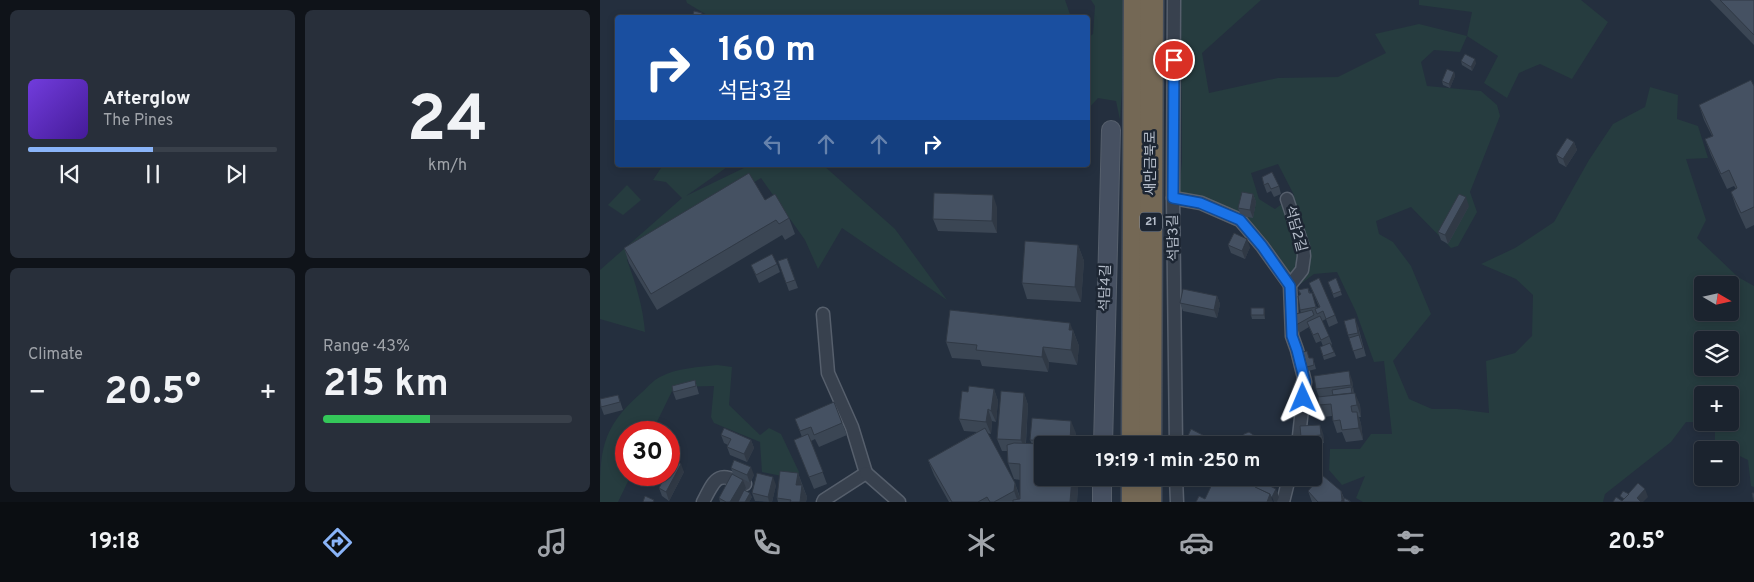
<!DOCTYPE html>
<meta charset="utf-8">
<style>
body{margin:0;font-family:Overpass,"Noto Sans KR",sans-serif;background:#282f3a;color:#f1f3f6;height:100vh;display:flex;flex-direction:column;font-size:19px;white-space:nowrap}
*{box-sizing:border-box;margin:0}
p{font-size:16px;color:#a0a4aa}
.icon{flex:none;width:28px;height:28px;fill:none;stroke:currentColor;stroke-width:2;stroke-linecap:round;stroke-linejoin:round}
.map{position:relative;flex:1;overflow:hidden}
.drawer{display:flex;flex-direction:column;gap:10px;padding:10px;background:#0f1319;width:600px}
.drawer>*{flex:none}
.hud{position:absolute;left:15px;top:15px;width:475px;height:152px;border-radius:5px;box-shadow:0 2px 8px #0003,0 0 0 1px #39404a;background:#1a4fa0;color:#fff;overflow:hidden}
.needle{width:32px;rotate:99deg}
.tools{position:absolute;left:1094px;top:276px;display:grid;gap:10px}
.tools a{display:grid;place-items:center;width:45px;height:45px;border-radius:5px;background:#1b232e;box-shadow:0 2px 8px #0003,0 0 0 1px #39404a;font-size:25px}
.speed{position:absolute;left:15px;top:421px;display:flex;gap:10px;font-size:25px;font-weight:700;text-align:center}
.speed>*{display:grid;place-content:center;width:65px;height:65px;border-radius:50%;background:#1b232e;box-shadow:0 2px 8px #0003,0 0 0 1px #39404a;line-height:1}
.speed .limit{border:8px solid #d22;background:#fff;color:#111}
.pin{position:absolute;display:grid;place-items:center;width:42px;height:42px;color:#fff;margin:-21px;border:2px solid #fff;border-radius:50%;box-shadow:0 1px 5px #0007}
.me{position:absolute;width:55px;margin:-28px;rotate:359deg;stroke-linejoin:round;filter:drop-shadow(0 0 4px #0008)}
.turn{display:flex;align-items:center;gap:18px;height:105px;padding:0 20px;font-size:22px}
.turn .icon{width:65px;height:65px;stroke-width:2.5}
.turn b{display:block;font-size:35px;line-height:42px}
.lanes{display:flex;align-items:center;height:48px;padding:0 20px;background:#0003;justify-content:center;gap:25px;direction:ltr}
.lanes .off{opacity:.35}
.big{font-size:38px;font-weight:700;line-height:1.1}
.drawer .widget{flex:1;display:flex;flex-direction:column;justify-content:center;gap:8px;min-width:0;padding:0 18px;border-radius:8px;background:#282f3a}
.drawer .dial{align-items:center;gap:0}
.dial b{font-size:65px;line-height:1}
.song{display:flex;align-items:center;gap:15px}
.cover{width:60px;height:60px;border-radius:8px;background:linear-gradient(135deg,hsl(260 70% 55%),hsl(260 70% 35%))}
.played{height:5px;border-radius:2px;background:linear-gradient(90deg,#8ab4f8 50%,#39404a 50%)}
.keys{display:flex;justify-content:space-around;direction:ltr}
.heat{display:flex;justify-content:space-between;align-items:center;font-size:28px;direction:ltr}
.charge{height:8px;border-radius:4px;background:linear-gradient(90deg,#34c759 43%,#39404a 0)}
.drawer .tiles{flex:1;display:grid;gap:10px;grid-template-columns:repeat(2,1fr)}
.trip{position:absolute;left:434px;top:436px;width:288px;height:50px;border-radius:5px;background:#1b232e;box-shadow:0 2px 8px #0003,0 0 0 1px #39404a;font-weight:700;line-height:50px;text-align:center}
.tab-bar{display:flex;height:80px;justify-content:space-around;align-items:center;background:#0b0e12;color:#a0a4aa}
.tab-bar .icon{width:35px;height:35px}
.tab-bar .active{color:#8ab4f8}
.tab-bar b{font-size:22px;color:#f1f3f6}
main{display:flex;flex:1;min-height:0}
.map>svg:first-child{display:block}
.green{fill:#263c3f;fill-rule:evenodd}
.lines{fill:none;stroke-linecap:round;stroke-linejoin:round}
.street-casing{stroke:#565f6c;stroke-width:15}
.secondary-casing{stroke:#565f6c;stroke-width:20}
.highway-casing{stroke:#434c59;stroke-width:25}
.street{stroke:#38414e;stroke-width:12}
.secondary{stroke:#465061;stroke-width:18}
.highway{stroke:#746855;stroke-width:22}
.wall{fill:#3b4654}
.shaded-wall{fill:#303945}
.building{fill:#455162;stroke:#303945}
.route-casing{stroke:#114b97;stroke-width:12}
.route{stroke:#1a73e8;stroke-width:9}
.labels{text-anchor:middle;dominant-baseline:central;stroke-width:5;stroke-linejoin:round;paint-order:stroke}
.shield{fill:#1d2633;stroke:#878f9c;stroke-width:1}
.shield-label{font-size:12px;font-weight:bold;fill:#b4bcc9}
.street-label{font-size:14px;fill:#b4bcc9;stroke:#1d2633}
</style>
<main>
<section class="drawer">
<div class="tiles">
<div class="widget">
<div class="song"><i class="cover"></i><div><b>Afterglow</b><p>The Pines</p></div></div>
<div class="played"></div>
<div class="keys"><svg class="icon" aria-label="previous" viewBox="0 0 24 24"><path d="M18 5L8 12l10 7zM5 5v14"/></svg><svg class="icon" aria-label="pause" viewBox="0 0 24 24"><path d="M8 5v14M16 5v14"/></svg><svg class="icon" aria-label="next" viewBox="0 0 24 24"><path d="M6 5l10 7-10 7zM19 5v14"/></svg></div>
</div>
<div class="widget dial"><b>24</b><p>km/h</p></div>
<div class="widget"><p>Climate</p>
<div class="heat"><a>−</a><b class="big">20.5°</b><a>+</a></div>
</div>
<div class="widget"><p>Range · 43%</p><b class="big">215 km</b><div class="charge"></div></div>
</div>
</section>
<div class="map">
<svg width="1154" height="502" viewBox="0 0 1154 502">
<rect width="100%" height="100%" fill="#242f3e"/>
<g class="green">
<polygon points="86,0 465,0 471,17 112,18 87,3"/>
<polygon points="491,0 526,0 527,14 520,120 516,101 498,98 488,109 488,38 493,34 495,6"/>
<path d="M581,0H661L602,53L609,93L678,78L738,77L786,53L775,34L819,24L867,36L872,12L819,5V0H981L1008,22L972,79L940,64L919,73L907,98L884,83L898,56L867,36L860,52L834,50L821,62L827,86L881,91L897,105L900,116L870,192L877,212L858,246L851,248L811,207L776,221L779,234L793,242L811,266L831,314L793,361L809,399L832,409H857L889,413L886,361L915,353L932,336L933,295L916,279L881,264L915,248L954,222L989,160L1013,124L1045,107L1050,87L1078,95L1077,119L1098,126L1108,158L1086,159L1106,220L1097,238L1138,277L1154,286V487L1151,486L1148,460L1115,444V423L1130,422V395H1102V422H1086L1071,442L1005,494L1003,502H763L756,498L765,476L742,485L729,470L730,449H760L771,434H792L784,361L774,362L756,312L737,272L714,274L695,288C686,262 656,220 631,209C614,202 596,198 579,193L582,162ZM678,164L694,195L675,209L659,199L651,173ZM1102,285H1130V312H1102ZM1102,340H1130V368H1102Z"/>
<path d="M63,165H130L86,196L150,165H223L295,229L347,300L242,228L218,269L205,240L161,178L27,260C36,284 43,307 45,332L0,319V270L82,198L66,182L53,180Z"/>
<polygon points="27,185 41,200 23,215 8,205"/>
<path d="M117,365L132,367L129,405L160,435L169,428L181,434L199,472L197,479L162,472L160,442L114,423L111,417L114,386L74,387L52,432H26V475H31L18,502H0C0,453 0,429 40,394C46,389 53,380 60,377C76,368 100,367 117,365Z"/>
</g>
<g class="lines">
<g class="street-casing">
<g id="street">
<polyline points="574,0 573,198 576,445"/>
<polyline points="573,198 601,203 640,220 662,246 690,285"/>
<polyline points="687,199 703,247 704,256 702,270 690,285 692,336 697,350 705,382 698,445"/>
<polyline points="223,314 228,373 252,427 266,473 224,500 223,502"/>
<polyline points="266,473 299,502"/>
<polyline points="576,478 577,502"/>
<path d="M103,502C116,477 117,471 145,484"/>
<polyline points="683,502 689,478"/>
</g>
</g>
<g class="secondary-casing">
<g id="secondary">
<polyline points="503,445 511,130"/>
<polyline points="502,502 502,478"/>
</g>
</g>
<g class="highway-casing">
<g id="highway">
<polyline points="533,445 535,0"/>
<polyline points="550,445 552,0"/>
<polyline points="533,502 533,478"/>
<polyline points="550,502 550,478"/>
</g>
</g>
<use href="#street" class="street"/>
<use href="#secondary" class="secondary"/>
<use href="#highway" class="highway"/>
</g>
<g class="wall">
<polygon points="1110,0 1154,0 1154,45"/>
<polygon points="861,61 876,63 872,71 862,65"/>
<polygon points="854,72 855,76 850,88 843,85 842,81"/>
<polygon points="1154,86 1154,225 1146,229 1136,207 1131,192 1136,189 1134,186 1127,189 1111,155 1105,139 1112,136 1104,120 1099,105"/>
<polygon points="974,142 977,150 966,167 959,163 956,155"/>
<polygon points="662,177 679,186 681,194 674,197 671,191 667,193 664,185"/>
<polygon points="653,194 656,202 653,218 641,216 638,208"/>
<polygon points="165,200 189,218 195,234 185,240 182,235 57,310 29,263 24,248"/>
<polygon points="869,206 848,244 841,240 838,232"/>
<polygon points="397,207 397,233 338,231 333,219"/>
<polygon points="478,245 484,261 481,302 427,299 422,283"/>
<polygon points="628,245 650,247 645,259 631,253"/>
<polygon points="187,258 198,288 189,291 178,261"/>
<polygon points="177,264 180,272 159,283 151,265"/>
<polygon points="736,278 742,295 734,298 728,282"/>
<polygon points="709,283 735,315 738,323 729,327 726,319 722,321 729,336 732,344 731,345 736,356 724,360 720,347 723,346 721,341 716,343 709,327 699,333 692,315 701,313 700,310 700,294 698,290 708,288 717,308 719,307"/>
<polygon points="617,296 620,304 617,318 583,311 580,303"/>
<polygon points="664,308 665,312 665,319 652,319 651,315"/>
<polygon points="758,326 766,356 756,359 748,335"/>
<polygon points="473,330 479,346 477,365 449,362 448,372 382,366 380,360 352,358 346,342"/>
<polygon points="710,358 713,358 716,369 708,371 707,367"/>
<polygon points="95,380 99,394 76,400 73,392"/>
<polygon points="752,380 754,393 760,405 761,417 759,417 761,424 763,440 746,442 742,432 737,433 733,421 732,416 723,417 719,405 719,397 716,389"/>
<polygon points="394,389 398,401 396,422 392,421 391,434 387,433 415,483 420,497 420,480 414,479 408,463 407,451 402,451 397,439 424,393 428,405 426,443 432,444 430,440 476,433 475,445 442,445 478,487 477,502 349,502 334,475 328,460 377,432 364,431 359,419 368,392"/>
<polygon points="18,395 23,410 4,415 1,407"/>
<polygon points="195,419 242,423 247,435 219,447 215,439 211,441 227,484 214,489 194,440 202,437"/>
<polygon points="723,433 724,443 714,444 720,453 703,444 701,437"/>
<polygon points="121,435 151,440 154,448 147,462 130,455 127,447 128,445 124,443"/>
<polygon points="587,438 622,445 587,445 588,442"/>
<polygon points="73,461 84,472 69,501 62,496 59,488 64,479 57,475 69,475"/>
<polygon points="131,468 154,475 150,483 141,478 146,488 145,490 152,497 149,502 120,502 119,498 133,474"/>
<polygon points="198,473 207,497 206,502 178,502 177,498"/>
<polygon points="697,478 709,478 707,482"/>
<polygon points="176,485 172,502 155,501 152,493"/>
<polygon points="708,491 741,491 744,498 751,502 712,502"/>
</g>
<g class="shaded-wall">
<polygon points="875,59 876,63 872,71 871,67"/>
<polygon points="854,72 855,76 850,88 849,84"/>
<polygon points="974,142 977,150 966,167 963,159"/>
<polygon points="653,194 656,202 653,218 650,210"/>
<polygon points="393,195 397,207 397,233 392,221"/>
<polygon points="866,197 869,206 848,244 845,235"/>
<polygon points="647,239 650,247 645,259 642,251"/>
<polygon points="478,245 484,261 481,302 475,287"/>
<polygon points="617,296 620,304 617,318 614,310"/>
<polygon points="664,308 665,312 665,319 664,315"/>
<polygon points="755,318 758,326 761,341 758,333"/>
<polygon points="470,323 479,346 477,365 471,350 469,330"/>
<polygon points="443,347 449,362 448,372 442,357"/>
<polygon points="749,371 752,380 754,393 751,385"/>
<polygon points="394,389 398,401 396,422 391,411"/>
<polygon points="424,393 428,405 425,452 421,440"/>
<polygon points="755,393 760,405 761,417 757,405"/>
<polygon points="388,409 392,421 391,434 386,422"/>
<polygon points="757,412 761,424 763,440 759,428"/>
<polygon points="471,421 476,433 475,445 471,445 470,442"/>
<polygon points="720,425 723,433 724,443 721,435"/>
<polygon points="151,440 154,448 147,462 144,454"/>
<polygon points="717,445 720,453 712,470 712,455"/>
<polygon points="72,458 75,466 67,481 65,475 69,475 69,464"/>
<polygon points="81,464 84,472 69,501 66,492"/>
<polygon points="151,467 154,475 150,483 147,475"/>
<polygon points="198,473 202,485 201,497 196,485"/>
<polygon points="173,477 176,485 172,502 169,502 168,497"/>
<polygon points="472,478 475,478 478,487 477,502 470,502"/>
<polygon points="705,478 709,478 707,482"/>
<polygon points="143,480 146,488 138,502 130,502"/>
<polygon points="415,483 420,499 418,502 414,491"/>
<polygon points="202,485 207,497 206,502 200,502"/>
<polygon points="676,489 679,497 677,502 674,502 672,497"/>
<polygon points="1045,489 1048,497 1043,502 1038,502 1037,498"/>
<polygon points="741,491 745,502 741,502"/>
<polygon points="150,493 152,497 149,502 145,502"/>
<polygon points="670,494 673,502 667,502"/>
</g>
<g class="building">
<polygon points="1120,0 1154,0 1154,35"/>
<polygon points="94,11 102,13 101,18 92,18"/>
<polygon points="865,54 875,59 871,67 861,61"/>
<polygon points="847,69 854,72 849,84 842,81"/>
<polygon points="1151,80 1154,86 1154,207 1141,213 1131,192 1137,188 1129,170 1121,174 1105,139 1113,136 1099,105"/>
<polygon points="967,138 974,142 963,159 956,155"/>
<polygon points="672,172 679,186 671,189 668,183 664,185 662,177"/>
<polygon points="149,173 165,200 175,194 189,218 179,224 176,220 51,294 24,248"/>
<polygon points="642,192 653,194 650,210 638,208"/>
<polygon points="334,193 393,195 392,221 333,219"/>
<polygon points="859,194 866,197 845,235 838,232"/>
<polygon points="634,233 647,239 642,251 628,245"/>
<polygon points="425,241 478,245 475,287 422,283"/>
<polygon points="172,254 177,264 156,275 151,265"/>
<polygon points="187,258 195,280 186,283 178,261"/>
<polygon points="719,278 735,315 726,319 723,311 717,314 715,309 720,307 709,283"/>
<polygon points="736,278 741,291 733,294 728,282"/>
<polygon points="708,288 709,293 712,293 716,307 700,310 698,296 701,294 698,290"/>
<polygon points="583,289 617,296 614,310 580,303"/>
<rect x="651" y="308" width="13" height="7"/>
<polygon points="350,310 470,323 469,330 473,330 471,350 443,347 442,357 376,350 377,345 346,342"/>
<polygon points="712,310 714,315 696,325 692,315"/>
<polygon points="720,316 729,336 721,340 718,333 713,335 707,322"/>
<polygon points="755,318 758,333 748,335 744,321"/>
<polygon points="759,335 763,348 753,351 749,338"/>
<polygon points="730,343 734,352 723,356 720,347"/>
<polygon points="707,351 709,358 713,358 714,365 707,367 703,352"/>
<polygon points="749,371 751,385 716,389 714,376"/>
<polygon points="95,380 96,386 73,392 72,386"/>
<polygon points="369,386 394,389 391,411 388,409 386,422 359,419 362,391 368,392"/>
<polygon points="751,387 752,393 733,395 732,390"/>
<polygon points="401,391 424,393 421,440 397,439"/>
<polygon points="755,393 757,405 751,406 752,412 757,412 759,428 742,430 740,420 733,421 731,404 719,405 718,397"/>
<polygon points="18,395 20,402 1,407 0,399"/>
<polygon points="234,402 242,423 214,435 211,427 200,431 195,419"/>
<polygon points="432,418 471,421 470,442 430,440"/>
<polygon points="720,425 721,435 701,437 700,426"/>
<polygon points="124,428 151,440 144,454 127,447 131,439 121,435"/>
<polygon points="385,428 415,483 414,491 394,502 390,502 387,497 378,502 352,502 328,460"/>
<polygon points="591,429 622,445 602,445 587,438"/>
<polygon points="649,432 665,443 664,445 638,445 644,434"/>
<polygon points="208,434 223,472 209,477 194,440"/>
<polygon points="705,440 717,445 712,455 712,445 703,445"/>
<polygon points="589,441 597,445 587,445"/>
<polygon points="414,443 445,444 442,445 442,478 472,478 470,502 413,502 413,500 420,499 420,464 408,463 407,445"/>
<polygon points="69,456 72,458 69,464"/>
<polygon points="74,460 81,464 66,492 59,488 66,475 69,475 69,469"/>
<polygon points="134,460 151,467 147,475 131,468"/>
<polygon points="180,471 198,473 196,485 202,485 200,502 190,502 191,500 177,498"/>
<polygon points="157,473 173,477 168,497 152,493"/>
<polygon points="132,474 143,480 130,502 126,502 119,498"/>
<polygon points="722,475 741,491 742,500 741,502 718,502 708,491"/>
<polygon points="615,478 645,478 647,479 646,482 670,494 667,502 596,502 599,496 605,499"/>
<polygon points="658,480 676,489 672,497 671,497 670,494 655,487"/>
<polygon points="1038,483 1045,489 1037,498 1041,502 1013,502 1016,497 1022,501"/>
<polygon points="144,490 150,493 145,502 138,502"/>
<polygon points="1023,491 1029,494 1024,499 1020,496"/>
<polygon points="1152,493 1154,493 1154,502"/>
<polygon points="45,496 54,500 53,502 43,502"/>
<polygon points="744,498 750,501 749,502 744,502"/>
</g>
<g class="lines">
<g class="route-casing">
<polyline id="route" points="574,60 573,198 600,203 640,220 662,246 690,286 692,336 697,350 705,382 703,398"/>
</g>
<use href="#route" class="route"/>
</g>
<g class="labels">
<rect class="shield" x="540" y="212.5" width="22" height="19" rx="4"/>
<g class="shield-label">
<text x="551" y="222">21</text>
</g>
<g class="street-label">
<text transform="translate(551 163) rotate(-90)">새만금북로</text>
<text transform="translate(695 229) rotate(75)">석담2길</text>
<text transform="translate(574 238) rotate(-91)">석담3길</text>
<text transform="translate(506 288) rotate(-88)">석담4길</text>
</g>
</g>
</svg>
<div class="tools">
<a><svg class="needle" viewBox="-14 -14 28 28"><path d="M0-13l5 13h-10z" fill="#e53935"/><path d="M0 13l5-13h-10z" fill="#a0a4aa"/></svg></a>
<a><svg class="icon" aria-label="layers" viewBox="0 0 24 24"><path d="M12 4l9 5-9 5-9-5zM3 14l9 5 9-5"/></svg></a>
<a>+</a>
<a>−</a>
</div>
<div class="speed"><div class="limit">30</div></div>
<div class="pin" style="left:574px;top:60px;background:#d93025"><svg class="icon" aria-label="arrive" viewBox="0 0 24 24"><path d="M6 21V4h12l-3 4 3 4H6"/></svg></div>
<svg class="me" style="left:703px;top:398px" viewBox="-20 -20 40 40"><path d="M0-17L14 15 0 8-14 15z" fill="#1a73e8" stroke="#fff" stroke-width="4"/></svg>
<div class="trip">19:19 · 1 min · 250 m</div>
<div class="hud">
<div class="turn"><svg class="icon" aria-label="right" viewBox="0 0 24 24"><path d="M7 20v-9h11M14 6l5 5-5 5"/></svg><div><b>160 m</b>석담3길</div></div>
<div class="lanes"><svg class="icon off" aria-label="left" viewBox="0 0 24 24"><path d="M17 20v-9H6M10 6l-5 5 5 5"/></svg><svg class="icon off" aria-label="ahead" viewBox="0 0 24 24"><path d="M12 20V5M6 11l6-6 6 6"/></svg><svg class="icon off" aria-label="ahead" viewBox="0 0 24 24"><path d="M12 20V5M6 11l6-6 6 6"/></svg><svg class="icon" aria-label="right" viewBox="0 0 24 24"><path d="M7 20v-9h11M14 6l5 5-5 5"/></svg></div>
</div>
</div>
</main>
<nav class="tab-bar">
<b>19:18</b>
<svg class="icon active" aria-label="directions" viewBox="0 0 24 24"><path d="M12 3l9 9-9 9-9-9zM9 14v-3h6M13 9l2 2-2 2"/></svg>
<svg class="icon" aria-label="music" viewBox="0 0 24 24"><path d="M9 18V5l10-2v13"/><circle cx="6" cy="18" r="3"/><circle cx="16" cy="16" r="3"/></svg>
<svg class="icon" aria-label="phone" viewBox="0 0 24 24"><path d="M5 4h4l2 5-3 2q2 4 5 5l2-3 5 2v4C11 20 4 13 5 4z"/></svg>
<svg class="icon" aria-label="climate" viewBox="0 0 24 24"><path d="M12 3v18M4 7l16 10M4 17L20 7"/></svg>
<svg class="icon" aria-label="car" viewBox="0 0 24 24"><path d="M5 17H2v-5l4-1 3-4h7l3 4 3 1v5h-3M9 17h6M6 11h13"/><circle cx="7" cy="17" r="2"/><circle cx="17" cy="17" r="2"/></svg>
<svg class="icon" aria-label="filters" viewBox="0 0 24 24"><path d="M4 7h16M4 17h16"/><circle cx="9" cy="7" r="2"/><circle cx="15" cy="17" r="2"/></svg>
<b>20.5°</b>
</nav>
